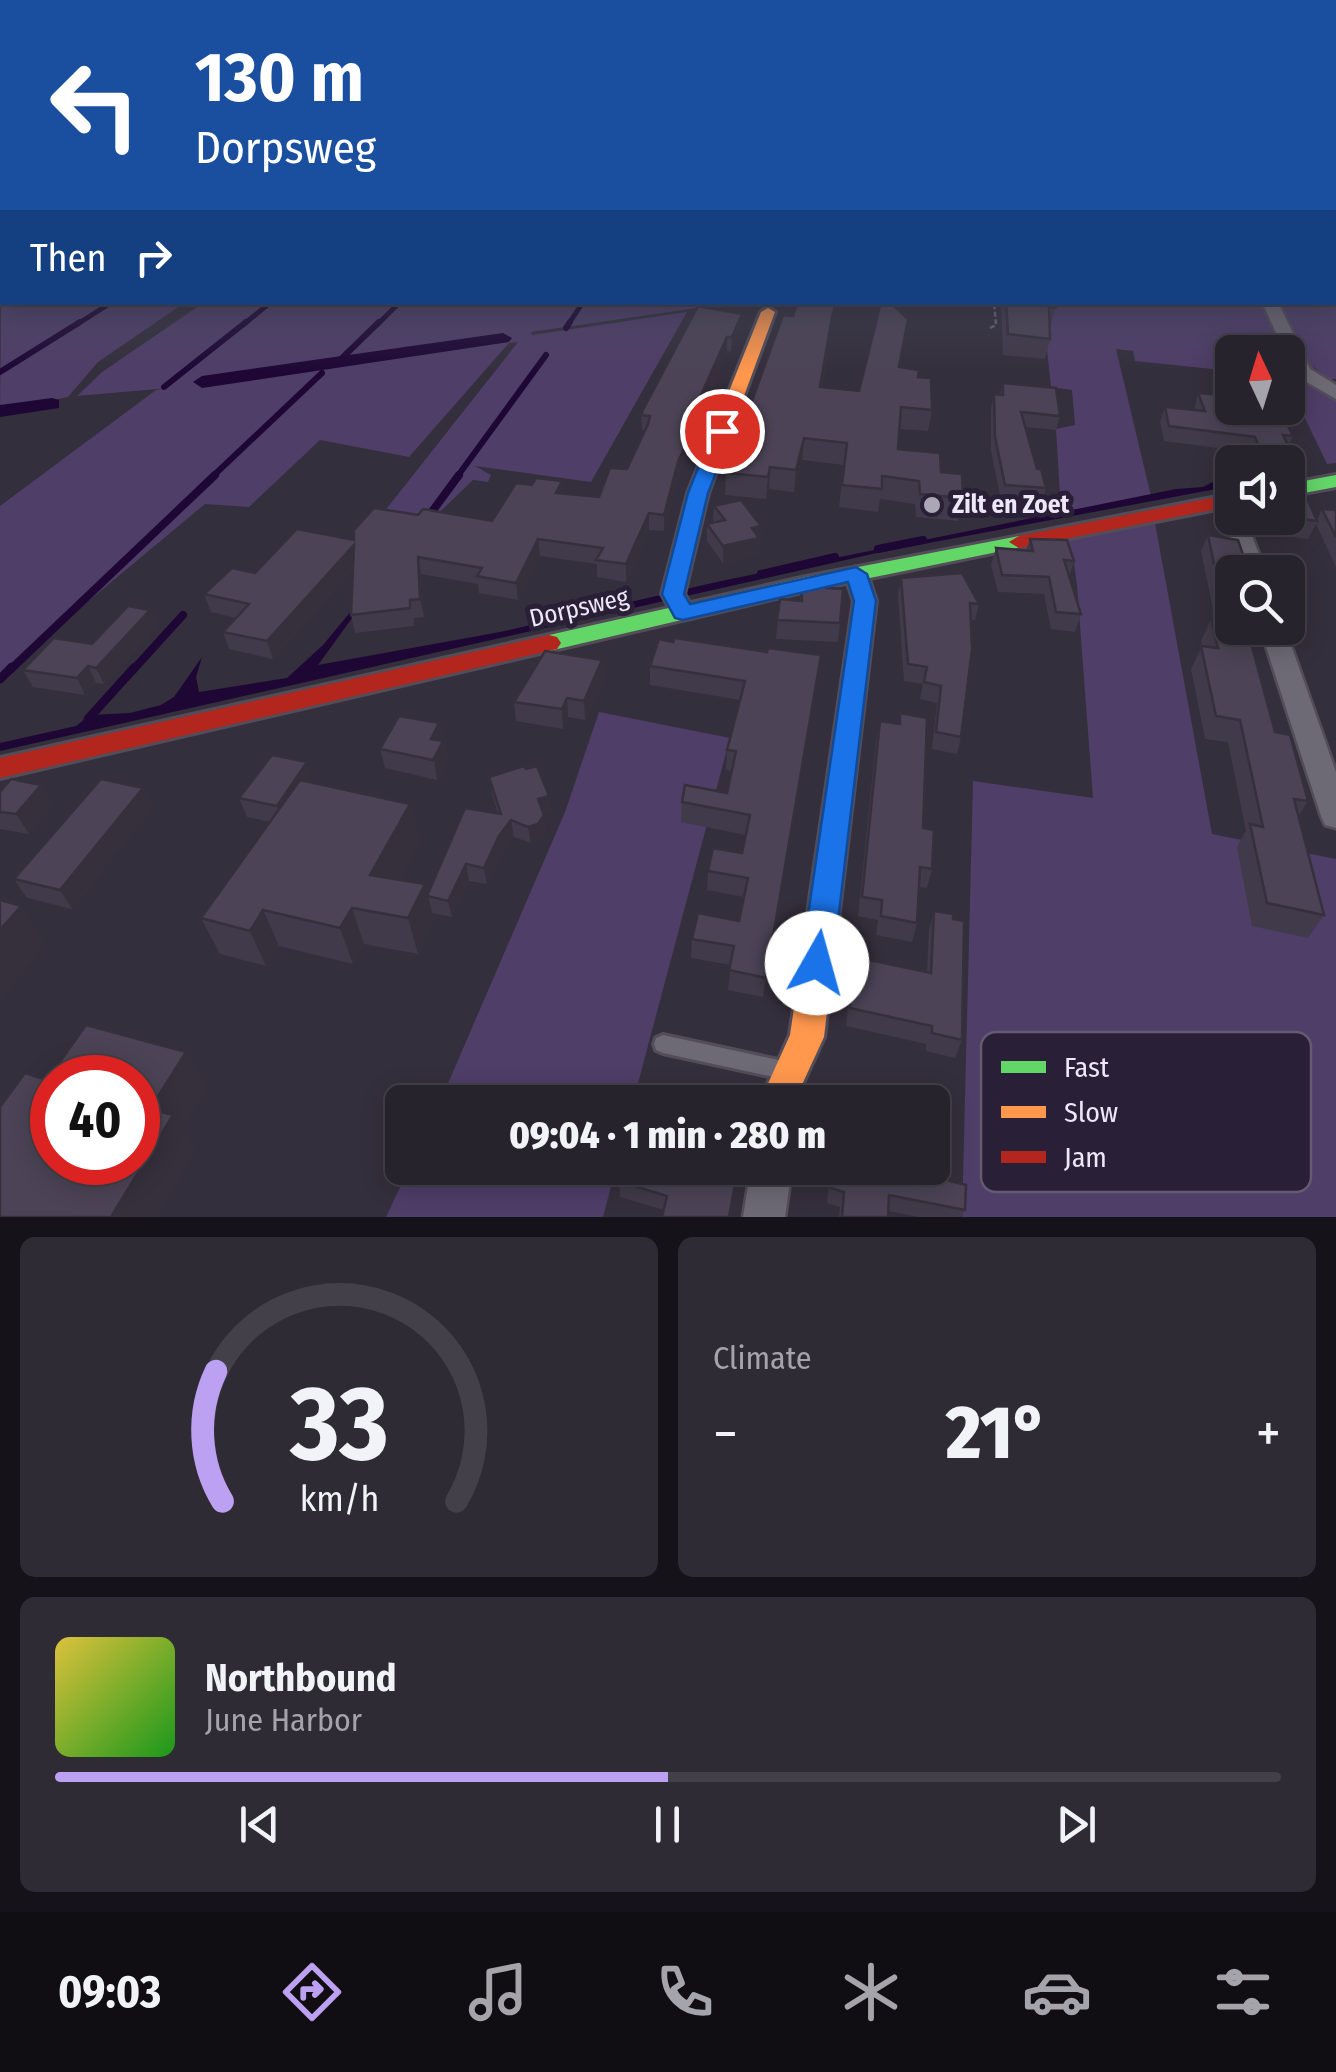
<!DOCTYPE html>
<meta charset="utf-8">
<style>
body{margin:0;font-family:"Fira Sans Condensed",sans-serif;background:#2f2b35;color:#f1f3f6;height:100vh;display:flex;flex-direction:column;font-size:38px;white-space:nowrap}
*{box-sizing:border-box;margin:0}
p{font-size:32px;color:#a4a4aa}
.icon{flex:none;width:55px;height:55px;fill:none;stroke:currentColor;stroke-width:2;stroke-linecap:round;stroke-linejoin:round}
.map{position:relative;height:1217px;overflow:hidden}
.drawer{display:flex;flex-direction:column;gap:20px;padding:20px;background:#151319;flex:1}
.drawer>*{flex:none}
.top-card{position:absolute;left:0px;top:0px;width:1338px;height:305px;box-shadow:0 5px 25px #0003,0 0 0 2px #434049;background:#1a4fa0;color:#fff;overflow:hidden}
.needle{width:65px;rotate:356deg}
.controls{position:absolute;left:1215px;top:335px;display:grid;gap:20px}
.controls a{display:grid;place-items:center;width:90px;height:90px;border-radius:15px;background:#27232d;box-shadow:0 5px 25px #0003,0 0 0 2px #434049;font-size:50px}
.speed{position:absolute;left:30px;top:1055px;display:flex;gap:20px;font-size:50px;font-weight:700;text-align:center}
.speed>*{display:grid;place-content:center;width:130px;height:130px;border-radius:50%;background:#27232d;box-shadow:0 5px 25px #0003,0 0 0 2px #434049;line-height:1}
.speed .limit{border:15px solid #d22;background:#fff;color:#111}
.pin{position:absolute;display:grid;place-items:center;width:85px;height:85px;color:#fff;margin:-42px;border:5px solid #fff;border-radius:50%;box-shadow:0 2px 10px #0007}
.me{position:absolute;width:110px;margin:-55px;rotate:7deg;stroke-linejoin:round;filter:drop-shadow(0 0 8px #0008)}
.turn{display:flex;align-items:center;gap:35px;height:210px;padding:0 30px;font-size:45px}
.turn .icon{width:130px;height:130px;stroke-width:2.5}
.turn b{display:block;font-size:70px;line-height:85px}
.then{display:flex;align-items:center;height:95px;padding:0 30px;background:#0003;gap:20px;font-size:38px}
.big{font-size:75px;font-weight:800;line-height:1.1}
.drawer .widget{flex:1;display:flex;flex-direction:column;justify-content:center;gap:15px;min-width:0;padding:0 35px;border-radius:15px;background:#2f2b35}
.drawer .dial{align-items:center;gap:0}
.dial svg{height:260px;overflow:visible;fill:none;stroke:#434049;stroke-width:7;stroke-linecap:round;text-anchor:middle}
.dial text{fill:#f1f3f6;stroke:none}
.song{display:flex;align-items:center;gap:30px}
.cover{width:120px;height:120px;border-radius:15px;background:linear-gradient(135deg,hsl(50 70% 55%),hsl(120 70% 35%))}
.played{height:10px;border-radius:5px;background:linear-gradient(90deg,#bca0f2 50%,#434049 50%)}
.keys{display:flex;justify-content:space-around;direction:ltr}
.heat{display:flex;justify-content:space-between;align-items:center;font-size:55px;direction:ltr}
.drawer .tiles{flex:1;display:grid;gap:20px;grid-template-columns:1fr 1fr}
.widget:last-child{grid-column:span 2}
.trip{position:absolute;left:385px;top:1085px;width:565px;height:100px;border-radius:15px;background:#27232d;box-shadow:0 5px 25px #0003,0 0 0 2px #434049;font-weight:800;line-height:100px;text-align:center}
.tabs{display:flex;height:160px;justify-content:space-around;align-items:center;background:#100e12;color:#a4a4aa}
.tabs .icon{width:70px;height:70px}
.tabs .selected{color:#bca0f2}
.tabs b{font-size:45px;color:#f1f3f6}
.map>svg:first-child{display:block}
.green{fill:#4f3e68}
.water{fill:#1e0735}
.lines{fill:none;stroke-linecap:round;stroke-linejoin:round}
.stream-far3{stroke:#1e0735;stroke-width:5}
.stream-far2{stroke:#1e0735;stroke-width:6}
.stream-far1{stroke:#1e0735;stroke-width:8}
.stream{stroke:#1e0735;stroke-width:9}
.canal{fill:#1e0735;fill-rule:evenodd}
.lane-casing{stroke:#534d59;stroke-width:6}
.street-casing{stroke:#534d59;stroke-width:5}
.fast-casing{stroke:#534d59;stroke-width:6}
.slow-casing{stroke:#534d59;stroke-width:6}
.jam-casing{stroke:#534d59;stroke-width:6}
.path{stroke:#6b6672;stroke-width:2.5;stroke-dasharray:5 2.5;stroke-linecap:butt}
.lane{fill:#6e6a75;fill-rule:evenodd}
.street{fill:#6e6a75;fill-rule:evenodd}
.fast{fill:#63d668;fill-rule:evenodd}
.slow{fill:#ff974d;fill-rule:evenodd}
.jam{fill:#b3261e;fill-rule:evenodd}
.wall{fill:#413a4a}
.shaded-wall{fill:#35303c}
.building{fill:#4c4456;stroke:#35303c;stroke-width:2.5;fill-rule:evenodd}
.route{fill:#1a73e8;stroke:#114b97;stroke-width:2.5}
.poi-dot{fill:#aca7b6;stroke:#291f37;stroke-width:4}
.labels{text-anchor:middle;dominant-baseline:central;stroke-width:10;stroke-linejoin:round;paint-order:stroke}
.poi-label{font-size:25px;font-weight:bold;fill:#ede7f7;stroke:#291f37;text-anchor:start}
.street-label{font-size:25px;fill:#ede7f7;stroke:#291f37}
.key{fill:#291f37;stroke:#645b71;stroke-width:2.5}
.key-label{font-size:28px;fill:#ede7f7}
</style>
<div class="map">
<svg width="1336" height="1217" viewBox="0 0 1336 1217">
<rect width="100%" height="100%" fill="#342f3c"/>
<g class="green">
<polygon points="1336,202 1336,379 1327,379 1313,366 1321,381 1336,390 1336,463 1327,464 1288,383 1288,352 1232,352 1232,371 1135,361 1133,351 1116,349 1151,496 1061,512 1056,429 1075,425 1072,390 1051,387 1042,303 1335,302"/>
<polygon points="2,242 2,302 184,303 98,362 68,397 0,410"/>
<polygon points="203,303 731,303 531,332 532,335 687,312 591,482 475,466 491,475 488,482 473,480 418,533 380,517 518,342 509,343 409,457 320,440 249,507 205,504 32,648 0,680 0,506 156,390 169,388 77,396 102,372"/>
<polygon points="1155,523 1212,834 1336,859 1336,1217 962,1217 973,781 1093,798 1077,586 1074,563 1059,542"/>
<polygon points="599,712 730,738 633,1102 440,1102 565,812"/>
<polygon points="409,1168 616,1168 603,1217 386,1217"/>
</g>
<polygon class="water" points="1219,479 1232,479 1232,486 881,552 0,751 0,743 76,726 90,715 130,713 161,705 174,697 202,657 196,677 199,692 287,678 323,645 400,552 318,665 500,632 721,581 1176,489 1203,487"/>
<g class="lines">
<g class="stream-far3">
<polyline points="76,325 112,302"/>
<polyline points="243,325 271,302"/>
<polyline points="377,325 400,302"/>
<polyline points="568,325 583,302"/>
</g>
<g class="stream-far2">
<polyline points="566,328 570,322"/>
<polyline points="338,362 379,322"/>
<polyline points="0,372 80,322"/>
<polyline points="164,387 246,322"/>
<polyline points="212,477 322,373"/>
<polyline points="457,477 546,355"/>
</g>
<g class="stream-far1">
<polyline points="428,517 459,475"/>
<polyline points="878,549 923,540"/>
<polyline points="761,574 835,557"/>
<polyline points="10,670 215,475"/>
<polyline points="133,670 183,615"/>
</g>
<g class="stream">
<polyline points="0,679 12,667"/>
<polyline points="88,719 135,667"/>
</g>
<g class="canal">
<polygon points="503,333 512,338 509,342 202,388 193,382 202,376"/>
<polygon points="52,398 59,400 59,408 0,417 0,405"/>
</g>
<g class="lane-casing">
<polygon id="lane" points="663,1035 783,1061 790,1063 793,1070 790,1077 783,1079 663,1053 656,1050 654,1044 656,1038"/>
</g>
<g class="street-casing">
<g id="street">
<polygon points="1262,302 1278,302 1310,369 1336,385 1336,399 1296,376"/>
<polygon points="1232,512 1232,518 1245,518 1266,572 1242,572 1223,518"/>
<polygon points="1260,628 1285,628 1336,772 1336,828 1325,825 1321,816"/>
<polygon points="751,1168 792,1168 785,1217 743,1217"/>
</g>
</g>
<g class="fast-casing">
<g id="fast">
<polygon points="1336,475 1336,487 1288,496 1288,484"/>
<polygon points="1019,536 1026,538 1029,542 1026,546 806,591 549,651 537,643 549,635 806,577"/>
</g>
</g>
<g class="slow-casing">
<g id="slow">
<polygon points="768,308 775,312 708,493 684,594 694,612 691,617 675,617 662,594 688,493 761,312"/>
<polygon points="856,567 867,574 876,601 824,1037 800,1089 798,1102 764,1102 766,1088 790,1035 854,601 845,574"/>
</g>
</g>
<g class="jam-casing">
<g id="jam">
<polygon points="1232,494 1232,506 1019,548 1009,542 1019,536"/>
<polygon points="549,635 557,637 561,643 557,649 0,778 0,758"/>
</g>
</g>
<polyline class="path" points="990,328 996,325 994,302"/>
<use href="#lane" class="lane"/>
<use href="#street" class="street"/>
<use href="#fast" class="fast"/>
<use href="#slow" class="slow"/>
<use href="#jam" class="jam"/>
</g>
<g class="wall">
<polygon points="1001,302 1055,302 1056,307 1050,327 1050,339 1045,359 1003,355"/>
<polygon points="742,314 741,329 731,352 727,351 699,416 698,430 678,478 664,531 649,530 626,582 597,577 597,564 540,556 518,600 479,593 478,584 421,574 424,617 414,618 414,626 355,633 351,615 353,568 273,659 229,649 223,632 236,618 211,612 204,594 255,573 354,540 418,515 492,521 532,485 562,481 563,493 599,497 627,469 645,431 642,430 641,415"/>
<polygon points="830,336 822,387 859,391 900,367 918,377 932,410 928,431 899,429 898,449 941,472 963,498 958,521 916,517 915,504 880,499 878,512 839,507 844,465 802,460 794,492 769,489 766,499 725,495 726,473"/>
<polygon points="1003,383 1060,416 1056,430 1025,427 1037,469 1046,488 1042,503 1001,500 991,451 991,408 994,394 1000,395"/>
<polygon points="1198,393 1293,436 1282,462 1252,460 1248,452 1164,441 1160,422 1165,407 1194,410"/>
<polygon points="714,506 761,526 758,555 723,563 707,541 707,524 713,522"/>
<polygon points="1322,509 1336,510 1336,567 1316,524 1308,539 1279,535 1272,518 1317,520"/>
<polygon points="1208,535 1267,630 1259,646 1252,645 1275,732 1308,801 1298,817 1324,915 1308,938 1252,926 1237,847 1246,831 1228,742 1205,739 1191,669 1202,646 1201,641 1211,619 1215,619 1201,551"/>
<polygon points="1030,539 1074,561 1069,577 1081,614 1075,632 1051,629 1044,594 998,592 991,565 996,548 1026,550"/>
<polygon points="901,578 979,604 975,620 970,620 961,737 957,754 932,749 937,703 920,699 923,684 904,681 898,595"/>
<polygon points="801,586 840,623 838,642 776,639 780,599 800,601"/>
<polygon points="150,610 157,626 104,684 96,683 85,695 33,687 23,670 92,644"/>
<polygon points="602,660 603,680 585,720 568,717 563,729 516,721 514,702"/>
<polygon points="650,666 818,675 763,997 728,990 731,965 691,958 692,939 739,921 744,897 707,890 708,871 742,853 746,835 681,822 682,802 727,793 732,771 726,770 727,750 740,700 650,685"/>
<polygon points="900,713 932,869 927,888 919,887 917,923 912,942 876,935 878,920 858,916 876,740 880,721 898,724"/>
<polygon points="439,723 447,760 437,780 385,768 380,749"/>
<polygon points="526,769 549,796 551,813 544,815 546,832 541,840 531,843 514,837 502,852 487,884 469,881 452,917 432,913 434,920 418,954 364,944 353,964 279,946 266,966 220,954 201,918 270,822 247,817 239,798 314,782 313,783 410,804 419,841 399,879 425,884 428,895 498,814 492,794 489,777"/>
<polygon points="143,788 152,807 72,909 27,898 14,879"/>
<polygon points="0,792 53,804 29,834 0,829"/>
<polygon points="934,911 962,1040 955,1058 926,1051 926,1044 846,1026 851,976 855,957 927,972 929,930"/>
<polygon points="831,1168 932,1168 946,1180 965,1210 961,1217 919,1217 888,1211 888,1217 839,1217 840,1207 827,1203"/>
<polygon points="673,1173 664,1210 620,1197 619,1181"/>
</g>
<g class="shaded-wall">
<polygon points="836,302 840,302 830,336 818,408 832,317"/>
<polygon points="742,314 741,329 731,352 732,337"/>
<polygon points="727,337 727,351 699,416 698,430 678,478 664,531 664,515 693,413"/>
<polygon points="804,438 802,460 794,492 796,470"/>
<polygon points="770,467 769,489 766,499 768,477"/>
<polygon points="562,481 564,497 556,493"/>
<polygon points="649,513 649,530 626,582 626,564"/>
<polygon points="761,526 758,555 723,563 723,546 752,528"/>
<polygon points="538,539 540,556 518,600 516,583"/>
<polygon points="354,545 358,562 273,659 267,641"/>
<polygon points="418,557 421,574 424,617 420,599"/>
<polygon points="150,610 157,626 104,684 96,668"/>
<polygon points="821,655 818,675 763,997 766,978"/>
<polygon points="602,660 603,680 585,720 584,701"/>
<polygon points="88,666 96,683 85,695 77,678"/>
<polygon points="567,698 568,717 563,729 562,709"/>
<polygon points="439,723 447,760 437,780 431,739"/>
<polygon points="307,762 314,782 285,825 277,806"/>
<polygon points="41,785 53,804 29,834 16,814"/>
<polygon points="143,788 152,807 72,909 60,890"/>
<polygon points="549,796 551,813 540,816 538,799"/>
<polygon points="410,804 419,841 382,911 370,875"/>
<polygon points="544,815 546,832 541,840 531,843 528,827"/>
<polygon points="511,820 514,837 502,852 487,884 484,868 499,836"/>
<polygon points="466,864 469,881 452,917 448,901"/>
<polygon points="425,884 434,920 418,954 408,918"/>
<polygon points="21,906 46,943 0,1002 0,930"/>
<polygon points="352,908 364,944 353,964 340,928"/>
<polygon points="263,910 279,946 266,966 250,931"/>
<polygon points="186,1052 208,1087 182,1129 196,1150 157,1217 111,1217 150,1109"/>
</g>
<g class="building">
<polygon points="798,302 836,302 832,317 820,387 859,391 881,302 890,302 908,319 899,367 919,370 918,377 931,378 932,410 901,407 898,449 940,453 941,472 962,474 963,498 920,494 919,481 882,476 882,489 842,485 847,443 804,438 796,470 770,467 768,477 726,473 783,315 793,316"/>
<polygon points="1006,302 1055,302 1056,307 1049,307 1050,339 1008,334"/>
<polygon points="698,306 742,314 732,337 727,337 693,413 699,414 678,462 664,515 649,513 626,564 596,560 603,548 538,539 516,583 477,576 482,568 418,557 420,599 410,600 410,608 351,615 354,545 267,641 223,632 249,604 204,594 232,568 255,573 297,529 354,540 354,530 374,508 418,515 423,509 492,521 516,483 532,485 536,478 562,481 556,493 599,497 610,468 627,469 648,424 650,416 641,415 643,410"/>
<polygon points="1003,383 1056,388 1060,416 1021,412 1037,469 1041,469 1046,488 1005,485 995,437 994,394 1003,395"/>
<polygon points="1198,393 1232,396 1232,408 1279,408 1293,436 1283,435 1289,447 1258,444 1255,437 1169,426 1165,407 1205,411"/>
<polygon points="1288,494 1306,496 1317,521 1288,517"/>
<polygon points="741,500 761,526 752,528 759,538 723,546 707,524 725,520 714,506"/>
<polygon points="1322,509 1336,510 1336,537"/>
<polygon points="1208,535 1238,540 1249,572 1232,572 1232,622 1226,621"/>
<polygon points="1030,539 1067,540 1074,561 1064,560 1081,614 1056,612 1049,577 1002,575 996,548 1033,551"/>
<polygon points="962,573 979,604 970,603 972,649 961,737 936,732 941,686 924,682 927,667 908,664 901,578"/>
<polygon points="801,586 843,589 840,623 777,620 780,599 802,601"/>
<polygon points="128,606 150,610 96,668 88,666 77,678 23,670 54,638 92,644"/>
<polygon points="1211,619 1232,622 1232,628 1247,628 1275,732 1290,735 1308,801 1294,799 1324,915 1267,903 1250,824 1263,827 1240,720 1216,716 1201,646 1218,648"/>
<polygon points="675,638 767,652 768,648 821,655 766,978 729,970 734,946 692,939 698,913 739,921 748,878 708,871 713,848 742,853 750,815 682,802 685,785 727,793 736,751 727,750 745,681 650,666 659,639 673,642"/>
<polygon points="545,651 602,660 584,701 567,698 562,709 514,702"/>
<polygon points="900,713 927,718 923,828 934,830 932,869 920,867 917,923 881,916 882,900 862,897 880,721 900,724"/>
<polygon points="399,716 439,723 431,739 443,741 433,760 380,749"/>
<polygon points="272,755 307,762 277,806 239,798"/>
<polygon points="524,766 526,769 537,766 549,796 538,799 544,815 538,824 528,827 511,820 499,836 484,868 466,864 448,901 427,896 465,808 501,814 489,777"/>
<polygon points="11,779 41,785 16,814 0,812 0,792"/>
<polygon points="101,779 143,788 60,890 14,879"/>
<polygon points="300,780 410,804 370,875 425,884 408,918 352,908 340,928 263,910 250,931 201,918"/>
<polygon points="0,900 21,906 0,930"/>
<polygon points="934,911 953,914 953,919 964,921 962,1040 932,1033 932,1026 850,1008 855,957 931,973"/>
<path d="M86,1025L186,1052L150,1109L173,1115L111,1217H0V1107L25,1073L47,1080ZM52,1078H138V1162H52Z"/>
<polygon points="693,1085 750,1099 749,1102 689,1102"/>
<polygon points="891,1086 932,1095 932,1102 889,1102"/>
<polygon points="641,1097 665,1102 639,1102"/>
<polygon points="932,1156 947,1160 946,1180 966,1185 965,1210 889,1195 888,1217 842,1217 844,1192 831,1188 833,1168 932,1168"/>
<polygon points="623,1168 650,1168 673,1173 674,1168 738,1168 729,1217 662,1217 667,1196 619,1181"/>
</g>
<linearGradient id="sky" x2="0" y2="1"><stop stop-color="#1d1a21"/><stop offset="0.54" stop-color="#4a4d61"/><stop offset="1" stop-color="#4a4d61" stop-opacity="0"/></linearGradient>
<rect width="1336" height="372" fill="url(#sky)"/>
<polygon class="route" points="722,425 732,431 708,493 684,594 690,604 856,567 867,574 876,601 833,963 828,973 817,977 805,973 801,963 854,601 848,582 683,620 675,618 662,594 688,493 713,431"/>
<circle class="poi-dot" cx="932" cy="505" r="10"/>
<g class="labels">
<g class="poi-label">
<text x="952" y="505">Zilt en Zoet</text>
</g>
<g class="street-label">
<text transform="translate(579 608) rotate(-13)">Dorpsweg</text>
</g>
</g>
<rect x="981" y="1032" width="330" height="160" rx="15" class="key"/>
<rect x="1001" y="1061" width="45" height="12" fill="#63d668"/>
<rect x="1001" y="1106" width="45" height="12" fill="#ff974d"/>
<rect x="1001" y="1151" width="45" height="12" fill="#b3261e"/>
<g class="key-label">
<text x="1064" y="1077">Fast</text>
<text x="1064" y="1122">Slow</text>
<text x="1064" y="1167">Jam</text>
</g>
</svg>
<div class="controls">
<a><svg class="needle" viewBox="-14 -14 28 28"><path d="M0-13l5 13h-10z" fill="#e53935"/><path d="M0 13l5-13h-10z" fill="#a4a4aa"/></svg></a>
<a><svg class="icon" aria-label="sound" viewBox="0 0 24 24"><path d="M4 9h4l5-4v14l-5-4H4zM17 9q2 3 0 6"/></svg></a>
<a><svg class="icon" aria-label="search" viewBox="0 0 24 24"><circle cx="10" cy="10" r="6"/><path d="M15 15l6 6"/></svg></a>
</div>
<div class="speed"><div class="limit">40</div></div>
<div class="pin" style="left:722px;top:431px;background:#d93025"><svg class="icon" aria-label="arrive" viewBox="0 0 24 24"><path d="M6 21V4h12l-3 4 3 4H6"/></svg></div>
<svg class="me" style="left:817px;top:963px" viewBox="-20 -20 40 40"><circle r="19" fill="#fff"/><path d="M0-13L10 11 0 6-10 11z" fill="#1a73e8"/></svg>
<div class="trip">09:04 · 1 min · 280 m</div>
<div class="top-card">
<div class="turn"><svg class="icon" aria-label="left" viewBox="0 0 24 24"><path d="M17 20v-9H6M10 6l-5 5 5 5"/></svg><div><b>130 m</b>Dorpsweg</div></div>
<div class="then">Then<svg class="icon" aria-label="right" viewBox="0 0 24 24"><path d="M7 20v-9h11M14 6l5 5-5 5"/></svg></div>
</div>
</div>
<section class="drawer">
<div class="tiles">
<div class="widget dial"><svg viewBox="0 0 100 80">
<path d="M14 69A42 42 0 1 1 86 69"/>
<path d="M14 69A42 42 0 0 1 12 29" stroke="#bca0f2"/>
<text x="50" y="56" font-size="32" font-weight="700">33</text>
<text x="50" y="72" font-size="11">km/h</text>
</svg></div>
<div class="widget"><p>Climate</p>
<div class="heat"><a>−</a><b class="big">21°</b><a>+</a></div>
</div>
<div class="widget">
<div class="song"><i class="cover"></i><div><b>Northbound</b><p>June Harbor</p></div></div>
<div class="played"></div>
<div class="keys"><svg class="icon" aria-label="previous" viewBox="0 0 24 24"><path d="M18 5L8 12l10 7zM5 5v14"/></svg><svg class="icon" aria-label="pause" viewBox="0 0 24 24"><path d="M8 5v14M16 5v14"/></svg><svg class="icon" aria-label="next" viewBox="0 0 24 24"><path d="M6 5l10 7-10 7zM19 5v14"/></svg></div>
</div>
</div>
</section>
<nav class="tabs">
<b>09:03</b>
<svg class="icon selected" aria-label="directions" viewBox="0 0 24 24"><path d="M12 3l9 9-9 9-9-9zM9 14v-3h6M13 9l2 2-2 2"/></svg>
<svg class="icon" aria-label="music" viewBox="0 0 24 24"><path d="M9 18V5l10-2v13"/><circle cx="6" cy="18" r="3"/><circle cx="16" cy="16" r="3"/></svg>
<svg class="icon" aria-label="phone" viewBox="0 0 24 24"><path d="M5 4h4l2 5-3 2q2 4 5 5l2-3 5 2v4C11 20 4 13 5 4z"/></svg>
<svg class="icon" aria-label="climate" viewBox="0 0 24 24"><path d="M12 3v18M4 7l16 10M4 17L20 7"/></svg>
<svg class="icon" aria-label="car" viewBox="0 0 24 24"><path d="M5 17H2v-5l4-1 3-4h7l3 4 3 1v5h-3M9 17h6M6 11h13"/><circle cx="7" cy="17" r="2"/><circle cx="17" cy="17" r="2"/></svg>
<svg class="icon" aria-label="filters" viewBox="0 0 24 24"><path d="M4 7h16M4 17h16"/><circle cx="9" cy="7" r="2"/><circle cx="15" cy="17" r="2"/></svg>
</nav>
